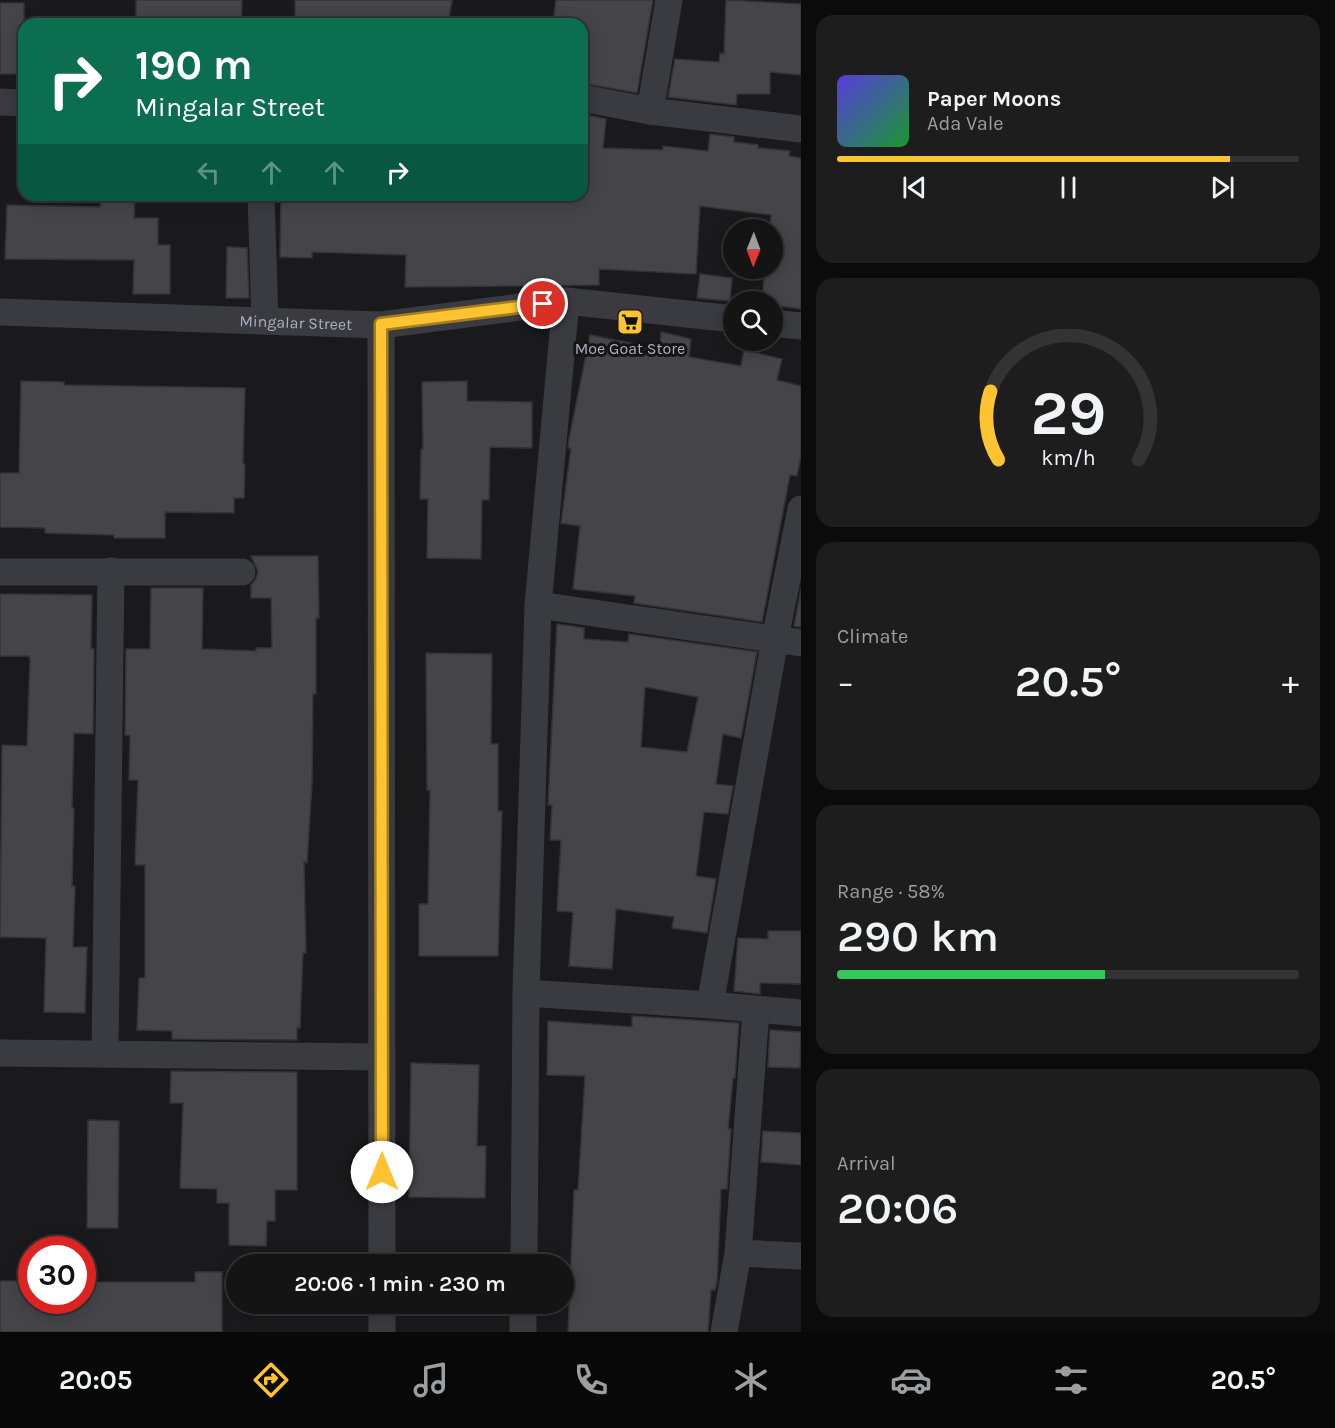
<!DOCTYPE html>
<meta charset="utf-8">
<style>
body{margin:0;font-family:Karla,sans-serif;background:#1d1d1e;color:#f1f3f6;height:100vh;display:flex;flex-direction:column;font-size:22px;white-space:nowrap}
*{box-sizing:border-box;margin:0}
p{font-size:20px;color:#9d9ea0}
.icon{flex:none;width:33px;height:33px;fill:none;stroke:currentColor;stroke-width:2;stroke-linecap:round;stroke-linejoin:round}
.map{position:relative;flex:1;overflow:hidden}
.sheet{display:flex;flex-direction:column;gap:15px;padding:15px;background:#0b0b0c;width:534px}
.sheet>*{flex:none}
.hud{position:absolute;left:18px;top:18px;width:570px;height:183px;border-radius:18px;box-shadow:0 3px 15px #0003,0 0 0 2px #333334;background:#0b6e4f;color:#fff;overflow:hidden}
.needle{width:39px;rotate:181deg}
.controls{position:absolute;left:723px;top:219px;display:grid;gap:12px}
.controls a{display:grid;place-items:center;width:60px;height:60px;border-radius:50%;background:#141415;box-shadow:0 3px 15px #0003,0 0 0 2px #333334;font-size:30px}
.speed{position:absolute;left:18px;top:1236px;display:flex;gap:12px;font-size:30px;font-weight:700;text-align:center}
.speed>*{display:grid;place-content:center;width:78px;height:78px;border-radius:50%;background:#141415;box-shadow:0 3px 15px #0003,0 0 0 2px #333334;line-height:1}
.speed .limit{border:9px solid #d22;background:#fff;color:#111}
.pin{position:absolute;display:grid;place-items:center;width:51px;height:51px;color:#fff;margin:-26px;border:3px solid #fff;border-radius:50%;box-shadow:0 2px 6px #0007}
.me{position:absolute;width:66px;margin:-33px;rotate:0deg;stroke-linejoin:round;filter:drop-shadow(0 0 4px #0008)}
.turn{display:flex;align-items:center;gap:21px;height:126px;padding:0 18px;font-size:27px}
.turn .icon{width:78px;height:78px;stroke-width:2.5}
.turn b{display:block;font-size:42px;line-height:51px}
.lanes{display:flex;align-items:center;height:57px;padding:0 18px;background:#0003;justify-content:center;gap:30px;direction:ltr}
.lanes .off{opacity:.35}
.big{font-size:45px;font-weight:600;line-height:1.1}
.sheet .widget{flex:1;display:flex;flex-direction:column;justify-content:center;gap:9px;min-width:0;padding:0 21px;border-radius:18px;background:#1d1d1e}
.sheet .dial{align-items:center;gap:0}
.dial svg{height:156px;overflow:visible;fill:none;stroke:#333334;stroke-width:7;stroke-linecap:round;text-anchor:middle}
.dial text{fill:#f1f3f6;stroke:none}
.song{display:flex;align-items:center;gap:18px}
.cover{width:72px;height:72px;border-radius:9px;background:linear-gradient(135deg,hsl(250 70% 55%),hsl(130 70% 35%))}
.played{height:6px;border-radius:3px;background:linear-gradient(90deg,#fdc331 85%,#333334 85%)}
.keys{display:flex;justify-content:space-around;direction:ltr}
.heat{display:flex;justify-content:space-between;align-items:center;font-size:33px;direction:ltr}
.charge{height:9px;border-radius:4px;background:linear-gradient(90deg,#34c759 58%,#333334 0)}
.trip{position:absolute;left:226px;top:1254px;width:348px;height:60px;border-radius:30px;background:#141415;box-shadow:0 3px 15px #0003,0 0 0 2px #333334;font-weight:600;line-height:60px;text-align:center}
.menu{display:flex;height:96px;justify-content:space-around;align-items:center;background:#080808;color:#9d9ea0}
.menu .icon{width:42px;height:42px}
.menu .on{color:#fdc331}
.menu b{font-size:27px;color:#f1f3f6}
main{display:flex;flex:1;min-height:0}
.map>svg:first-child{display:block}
.building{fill:#444449;stroke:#343338;stroke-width:1.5;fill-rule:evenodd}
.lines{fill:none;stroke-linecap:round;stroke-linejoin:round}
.minor{stroke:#3a3b41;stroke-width:27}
.route-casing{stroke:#a47f20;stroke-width:15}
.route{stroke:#fdc331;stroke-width:10}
.labels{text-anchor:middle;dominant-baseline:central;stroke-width:6;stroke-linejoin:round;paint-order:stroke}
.street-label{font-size:16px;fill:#abb0bc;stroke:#151417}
.poi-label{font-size:16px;fill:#abb0bc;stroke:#151417}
</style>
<main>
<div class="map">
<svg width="801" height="1332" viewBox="0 0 801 1332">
<rect width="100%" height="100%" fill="#1a1a1c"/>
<g class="building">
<polygon points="136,0 242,0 241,24 136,21"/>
<polygon points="295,0 452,0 448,24 295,24"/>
<polygon points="556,0 653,0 637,93 582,83 582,24 553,24"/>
<polygon points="726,0 801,4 801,75 770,72 770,94 737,94 736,105 668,97 675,59 719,62 720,53 724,54"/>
<rect x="0" y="3" width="24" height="71"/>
<polygon points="582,114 606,119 603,148 663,150 663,146 708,151 710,134 734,137 734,142 758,145 758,148 790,151 789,156 801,158 801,309 772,305 772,302 762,302 765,268 772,268 772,230 770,230 771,215 700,206 696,274 599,269 599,285 405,287 406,255 312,252 312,258 280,257 281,195 409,200 409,195 582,195"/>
<polygon points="101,195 135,195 134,218 158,218 158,245 170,245 170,294 133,294 134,260 5,259 7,205 100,207"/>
<polygon points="227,247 247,248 249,298 226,298"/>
<polygon points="700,274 732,278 730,301 697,298"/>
<polygon points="661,332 691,339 689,357 741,366 744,350 782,359 777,380 801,386 801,455 797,476 790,475 762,622 634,603 635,596 573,589 580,526 561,523 571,448 568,448 569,439 590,335 660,349"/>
<polygon points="21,381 64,382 64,385 245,388 243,464 245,464 244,498 234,498 234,513 165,512 165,538 114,538 114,535 45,533 45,528 0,527 0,473 19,473"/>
<polygon points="467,381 467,401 532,402 532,448 490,447 489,500 482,500 481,559 427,558 428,499 420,499 421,449 423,449 422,382"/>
<polygon points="251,556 318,556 319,618 316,618 316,694 313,694 312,783 307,863 304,862 306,953 303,953 300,1028 297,1028 297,1040 172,1039 172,1031 137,1030 139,978 145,978 145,865 135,865 138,780 129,780 130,735 125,735 126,649 150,649 151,588 203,588 202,649 256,651 256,648 272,648 271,598 251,598 251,585 256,579 258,571"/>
<polygon points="801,589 801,627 794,626"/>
<polygon points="0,594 92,595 91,648 94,649 93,734 74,733 72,808 74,808 72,886 75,886 73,947 87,947 85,1013 44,1012 46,938 0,937 2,745 27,746 30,660 29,656 0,656"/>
<path d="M557,624L584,628V639L628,642L629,634L757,652L741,738L723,734L716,784L733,786L728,814L704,812L696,876L716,879L707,933L672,928L674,917L616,909L612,969L569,966L573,912L557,911L561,840H550L552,805H548ZM645,687L698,697L687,752L641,747Z"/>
<polygon points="426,653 492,654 491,744 498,744 498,811 502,811 498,956 419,956 419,904 428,904 430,790 427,790"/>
<polygon points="768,931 801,931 801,984 760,983 760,994 734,991 738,938 768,939"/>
<polygon points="632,1016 739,1023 735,1078 733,1078 728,1129 731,1129 727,1189 721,1189 717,1282 715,1290 711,1290 708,1332 568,1332 574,1190 578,1190 585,1076 547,1075 548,1021 632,1027"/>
<polygon points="770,1030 801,1032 800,1068 768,1067"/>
<polygon points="411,1063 479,1065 477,1146 486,1146 485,1198 409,1197"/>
<polygon points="171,1071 297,1072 297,1190 275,1190 275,1221 267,1221 266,1246 229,1245 229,1203 217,1203 217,1189 180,1188 183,1103 170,1103"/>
<polygon points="88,1120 119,1121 118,1228 87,1228"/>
<polygon points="763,1131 801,1133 801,1165 761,1162"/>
<polygon points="195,1272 222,1272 222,1332 0,1332 0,1281 32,1281 32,1300 82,1300 82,1282 195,1282"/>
</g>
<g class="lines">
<g class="minor">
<polyline points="582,98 650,111 801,129"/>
<polyline points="0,102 24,103"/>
<polyline points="650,111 669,0"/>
<polyline points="261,195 265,321"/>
<path id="s1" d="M0,312L381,325L566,301L734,319"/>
<polyline points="772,323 801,326"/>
<polyline points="381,325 382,1264"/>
<polyline points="0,572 242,572"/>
<polyline points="538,605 801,643"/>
<polyline points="526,993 710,1005 801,1013"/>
<polyline points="710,1005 775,639 801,509"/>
<polyline points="0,1053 382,1057"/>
<polyline points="105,1054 111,571"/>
<polyline points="738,1253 801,1256"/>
<polyline points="524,1264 526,993 538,605 566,301"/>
<polyline points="382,1304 382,1332"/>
<polyline points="523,1332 523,1304"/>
<polyline points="724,1332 738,1253 756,1010"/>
</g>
</g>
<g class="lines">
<g class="route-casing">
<polyline id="route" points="382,1172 381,324 543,304"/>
</g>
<use href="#route" class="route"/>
</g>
<defs>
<g id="supermarket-square" transform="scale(1.35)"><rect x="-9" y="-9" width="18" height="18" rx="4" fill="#fdc331" stroke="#151417"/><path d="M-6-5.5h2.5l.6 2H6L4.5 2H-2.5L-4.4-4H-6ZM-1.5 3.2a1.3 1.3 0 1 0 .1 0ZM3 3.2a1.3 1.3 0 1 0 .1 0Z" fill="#111"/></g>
</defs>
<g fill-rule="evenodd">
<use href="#supermarket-square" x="630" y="322"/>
</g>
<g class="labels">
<g class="street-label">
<text stroke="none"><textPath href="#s1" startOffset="296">Mingalar Street</textPath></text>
</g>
<g class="poi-label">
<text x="630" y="348">Moe Goat Store</text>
</g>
</g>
</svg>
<div class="controls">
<a><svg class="needle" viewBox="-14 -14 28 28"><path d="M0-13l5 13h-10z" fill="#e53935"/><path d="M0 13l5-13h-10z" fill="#9d9ea0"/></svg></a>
<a><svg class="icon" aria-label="search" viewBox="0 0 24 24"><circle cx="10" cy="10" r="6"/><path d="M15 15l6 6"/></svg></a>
</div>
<div class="speed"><div class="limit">30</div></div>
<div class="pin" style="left:543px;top:304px;background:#d93025"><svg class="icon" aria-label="arrive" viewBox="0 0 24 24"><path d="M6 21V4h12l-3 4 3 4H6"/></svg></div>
<svg class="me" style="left:382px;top:1172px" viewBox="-20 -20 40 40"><circle r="19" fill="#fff"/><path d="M0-13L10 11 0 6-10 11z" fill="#fdc331"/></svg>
<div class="trip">20:06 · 1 min · 230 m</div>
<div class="hud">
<div class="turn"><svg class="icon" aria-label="right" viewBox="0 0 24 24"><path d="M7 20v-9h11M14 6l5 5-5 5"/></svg><div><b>190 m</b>Mingalar Street</div></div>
<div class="lanes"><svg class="icon off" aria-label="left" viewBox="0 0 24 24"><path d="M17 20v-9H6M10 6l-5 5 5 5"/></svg><svg class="icon off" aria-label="ahead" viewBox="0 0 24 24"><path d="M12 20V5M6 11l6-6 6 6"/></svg><svg class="icon off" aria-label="ahead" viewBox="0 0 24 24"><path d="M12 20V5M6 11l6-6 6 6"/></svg><svg class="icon" aria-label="right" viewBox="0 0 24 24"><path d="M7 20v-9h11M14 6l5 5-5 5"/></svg></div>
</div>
</div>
<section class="sheet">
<div class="widget">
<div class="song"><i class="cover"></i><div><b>Paper Moons</b><p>Ada Vale</p></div></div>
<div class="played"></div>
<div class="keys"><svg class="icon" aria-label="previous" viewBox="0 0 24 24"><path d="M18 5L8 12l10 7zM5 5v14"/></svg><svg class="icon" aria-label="pause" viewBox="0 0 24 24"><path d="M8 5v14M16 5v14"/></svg><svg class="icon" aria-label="next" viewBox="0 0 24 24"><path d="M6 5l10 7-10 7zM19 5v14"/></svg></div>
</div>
<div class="widget dial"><svg viewBox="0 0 100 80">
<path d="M14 69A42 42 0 1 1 86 69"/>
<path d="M14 69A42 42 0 0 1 10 34" stroke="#fdc331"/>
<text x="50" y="56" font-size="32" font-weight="700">29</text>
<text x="50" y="72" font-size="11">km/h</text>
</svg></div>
<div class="widget"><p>Climate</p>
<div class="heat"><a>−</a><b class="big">20.5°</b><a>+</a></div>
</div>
<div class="widget"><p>Range · 58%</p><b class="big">290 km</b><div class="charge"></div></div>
<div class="widget"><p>Arrival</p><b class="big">20:06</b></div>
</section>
</main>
<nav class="menu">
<b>20:05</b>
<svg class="icon on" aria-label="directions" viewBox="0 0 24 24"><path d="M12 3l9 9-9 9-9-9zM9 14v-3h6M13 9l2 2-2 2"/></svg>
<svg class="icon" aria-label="music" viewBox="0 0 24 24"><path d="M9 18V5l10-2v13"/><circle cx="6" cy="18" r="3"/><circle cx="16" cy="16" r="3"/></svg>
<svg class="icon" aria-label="phone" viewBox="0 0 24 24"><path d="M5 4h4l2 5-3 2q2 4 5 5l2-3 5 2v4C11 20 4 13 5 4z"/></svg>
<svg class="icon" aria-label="climate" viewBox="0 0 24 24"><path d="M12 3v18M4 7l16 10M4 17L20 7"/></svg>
<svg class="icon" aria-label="car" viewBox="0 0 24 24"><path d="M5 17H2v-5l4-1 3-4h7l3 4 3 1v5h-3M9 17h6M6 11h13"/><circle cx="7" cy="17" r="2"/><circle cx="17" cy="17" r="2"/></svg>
<svg class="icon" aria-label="filters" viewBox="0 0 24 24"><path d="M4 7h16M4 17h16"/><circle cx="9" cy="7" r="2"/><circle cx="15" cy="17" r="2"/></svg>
<b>20.5°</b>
</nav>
